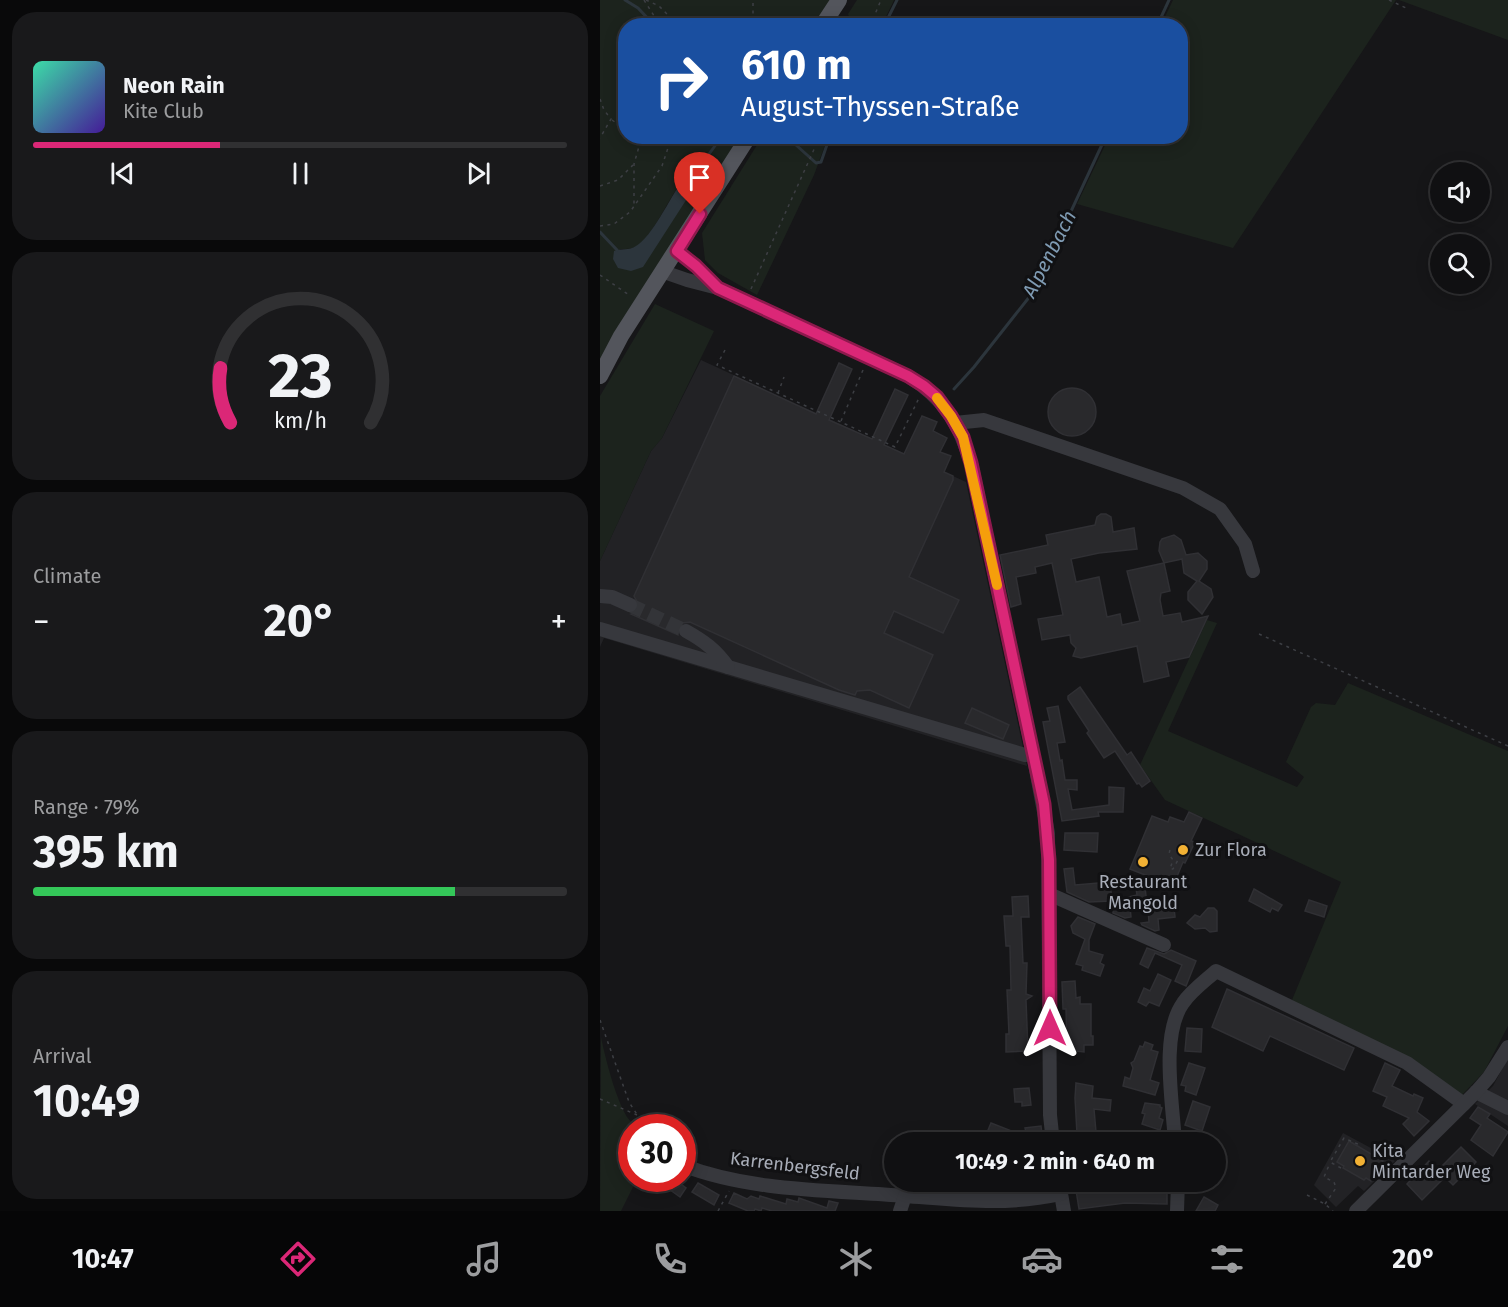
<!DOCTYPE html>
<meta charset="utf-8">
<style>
body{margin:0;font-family:"Fira Sans",sans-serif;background:#19191b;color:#f1f3f6;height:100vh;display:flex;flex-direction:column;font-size:22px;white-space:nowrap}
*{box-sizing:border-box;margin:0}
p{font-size:20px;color:#9c9d9f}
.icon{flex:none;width:33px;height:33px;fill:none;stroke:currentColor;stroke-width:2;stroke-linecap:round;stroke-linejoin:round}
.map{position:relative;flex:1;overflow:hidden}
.panel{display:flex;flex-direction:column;gap:12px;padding:12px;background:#09090a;width:600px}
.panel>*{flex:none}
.hud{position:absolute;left:18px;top:18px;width:570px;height:126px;border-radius:24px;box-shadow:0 3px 15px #0003,0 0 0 2px #303032;background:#1a4fa0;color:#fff;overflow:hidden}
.controls{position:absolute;left:830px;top:162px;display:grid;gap:12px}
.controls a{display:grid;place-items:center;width:60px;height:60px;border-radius:50%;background:#101012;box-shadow:0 3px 15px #0003,0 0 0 2px #303032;font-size:30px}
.speed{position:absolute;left:18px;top:1114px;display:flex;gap:12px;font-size:30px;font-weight:700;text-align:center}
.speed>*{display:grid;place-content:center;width:78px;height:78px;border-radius:50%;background:#101012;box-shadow:0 3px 15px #0003,0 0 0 2px #303032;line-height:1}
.speed .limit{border:9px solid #d22;background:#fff;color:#111}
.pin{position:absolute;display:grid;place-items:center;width:51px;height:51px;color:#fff;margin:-62px -26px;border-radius:50% 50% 50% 0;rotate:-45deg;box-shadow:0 0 6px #0007}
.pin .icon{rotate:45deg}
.me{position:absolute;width:66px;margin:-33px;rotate:0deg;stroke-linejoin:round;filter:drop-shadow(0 0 4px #0008)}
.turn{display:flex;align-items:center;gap:21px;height:126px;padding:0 24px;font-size:27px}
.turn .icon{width:78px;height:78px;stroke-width:2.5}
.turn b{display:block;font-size:42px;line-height:51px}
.big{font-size:45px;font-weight:700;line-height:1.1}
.panel .tile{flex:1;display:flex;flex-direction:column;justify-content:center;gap:9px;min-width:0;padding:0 21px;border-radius:24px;background:#19191b}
.panel .dial{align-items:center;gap:0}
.dial svg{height:156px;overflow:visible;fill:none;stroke:#303032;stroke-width:7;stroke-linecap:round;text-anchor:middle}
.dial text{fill:#f1f3f6;stroke:none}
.song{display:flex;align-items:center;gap:18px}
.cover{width:72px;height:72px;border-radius:9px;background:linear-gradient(135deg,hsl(160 70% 55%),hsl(260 70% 35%))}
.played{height:6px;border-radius:3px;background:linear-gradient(90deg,#db2777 35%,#303032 35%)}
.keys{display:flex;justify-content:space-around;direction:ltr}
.heat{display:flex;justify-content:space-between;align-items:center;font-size:33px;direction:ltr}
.charge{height:9px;border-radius:4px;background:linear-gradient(90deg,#34c759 79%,#303032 0)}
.trip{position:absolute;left:284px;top:1132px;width:342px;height:60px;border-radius:30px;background:#101012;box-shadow:0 3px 15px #0003,0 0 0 2px #303032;font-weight:700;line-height:60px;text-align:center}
.tab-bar{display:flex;height:96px;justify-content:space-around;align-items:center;background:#060607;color:#9c9d9f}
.tab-bar .icon{width:42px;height:42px}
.tab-bar .active{color:#db2777}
.tab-bar b{font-size:27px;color:#f1f3f6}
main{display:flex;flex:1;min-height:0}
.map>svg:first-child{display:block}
.built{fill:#222225}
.green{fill:#1c231d;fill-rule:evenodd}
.water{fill:#2c353c}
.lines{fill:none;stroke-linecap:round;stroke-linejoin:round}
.stream{stroke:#2c353c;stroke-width:3}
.building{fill:#29292c;stroke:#303034;stroke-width:1.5}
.minor-tunnel{stroke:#333438;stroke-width:14;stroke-dasharray:14 7;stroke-linecap:butt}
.path{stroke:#3d3f44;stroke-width:1.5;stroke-dasharray:3 4.5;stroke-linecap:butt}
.minor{stroke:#37383d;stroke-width:14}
.major{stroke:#53555c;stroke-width:16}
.route-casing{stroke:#8e194d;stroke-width:15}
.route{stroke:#db2777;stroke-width:10}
.slow{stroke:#f59e0b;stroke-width:10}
.poi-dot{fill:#f2b134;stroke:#111113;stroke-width:2}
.labels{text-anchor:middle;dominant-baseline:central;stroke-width:6;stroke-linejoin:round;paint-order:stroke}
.poi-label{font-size:18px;fill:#a8adb8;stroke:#111113;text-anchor:start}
.street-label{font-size:18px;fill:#a8adb8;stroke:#111113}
.water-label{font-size:20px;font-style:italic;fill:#7f9bb3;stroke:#111113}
</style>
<main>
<section class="panel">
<div class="tile">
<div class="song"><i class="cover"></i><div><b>Neon Rain</b><p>Kite Club</p></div></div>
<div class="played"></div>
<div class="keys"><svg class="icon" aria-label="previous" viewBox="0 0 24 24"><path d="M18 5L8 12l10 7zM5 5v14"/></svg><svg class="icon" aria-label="pause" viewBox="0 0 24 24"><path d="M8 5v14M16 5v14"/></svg><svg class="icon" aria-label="next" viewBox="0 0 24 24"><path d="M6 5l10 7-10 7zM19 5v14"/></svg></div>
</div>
<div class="tile dial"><svg viewBox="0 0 100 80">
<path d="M14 69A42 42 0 1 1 86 69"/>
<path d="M14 69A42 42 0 0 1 9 41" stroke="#db2777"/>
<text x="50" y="56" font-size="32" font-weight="700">23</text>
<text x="50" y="72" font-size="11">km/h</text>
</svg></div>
<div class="tile"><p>Climate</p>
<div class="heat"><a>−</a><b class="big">20°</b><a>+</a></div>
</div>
<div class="tile"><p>Range · 79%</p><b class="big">395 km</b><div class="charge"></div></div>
<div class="tile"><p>Arrival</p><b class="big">10:49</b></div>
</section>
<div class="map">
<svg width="908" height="1211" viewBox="0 0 908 1211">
<rect width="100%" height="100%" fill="#161618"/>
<g class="built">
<polygon points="101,360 366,482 427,766 4,638 0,647 0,561 51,451 62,438"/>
<polygon points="908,1058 908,1126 875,1104 893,1086"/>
<polygon points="743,1133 795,1161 764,1191 758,1186 736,1207 714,1185"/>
</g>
<g class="green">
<path d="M0,0H231L215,25L26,26V136L145,137L0,371ZM82,181L31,271L20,249C28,249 33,249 39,245C54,233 69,198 82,181Z"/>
<polygon points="257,0 294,0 282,25 252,25 248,14"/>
<polygon points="573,0 796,0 633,248 477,204 509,137 580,136 580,26 561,25"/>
<polygon points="799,0 908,0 908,40"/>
<polygon points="162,137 228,137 214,175 157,295 118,273 105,260 102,233"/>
<polygon points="55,304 114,331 62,438 51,451 0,561 0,396"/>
<polygon points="607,620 617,623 568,731 697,787 704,777 686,762 711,707 716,703 735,705 748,683 908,751 908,1026 884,1072 862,1095 692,1000 741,882 565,800 540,765"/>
<path d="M1,1037C5,1057 18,1110 32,1123C34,1124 40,1127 41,1128H32V1179H37L21,1211H0Z"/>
</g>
<path class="water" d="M82,181L89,182L90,194L43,267L31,271L18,268L13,259L14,251C21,248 29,251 36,246C52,237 70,198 82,181Z"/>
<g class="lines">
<g class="stream">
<polyline points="25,0 38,8 55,26"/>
<polyline points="284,26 297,0"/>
<polyline points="557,26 569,0"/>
<polyline points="186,136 216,163 221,162 230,136"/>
<polyline points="89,182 122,136"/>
<polyline points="0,232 17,250"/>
<polyline points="354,389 374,367 434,291 506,136"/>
</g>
</g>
<g class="building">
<polygon points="239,363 252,369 229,420 272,439 295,389 308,395 284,445 304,454 322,416 337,422 333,431 347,438 340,452 351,456 344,472 353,476 353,480 309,577 359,600 343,633 294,611 284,633 333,655 309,708 270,690 257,691 255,695 239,690 90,622 82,623 79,626 78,635 31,614 36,612 39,605 34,596 134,376 216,414"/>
<circle cx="472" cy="412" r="24"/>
<polygon points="501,514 506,514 511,517 513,532 534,528 537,549 499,553 471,559 476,582 499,577 507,617 520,614 522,625 540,621 527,571 564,563 570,591 561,593 560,600 563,616 580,613 582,622 608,616 589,657 566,662 569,676 544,682 537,646 481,658 473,656 476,648 471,643 470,635 442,640 438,619 463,615 452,563 435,567 436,573 416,577 421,604 411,607 400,555 448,545 446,535 495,525 497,517"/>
<polygon points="574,535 581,540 586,555 598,553 607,561 607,569 599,581 611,589 613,597 602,614 588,600 588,592 597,581 584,573 582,559 564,563 559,551 560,542 562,539"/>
<polygon points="480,687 527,755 531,752 550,781 542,787 539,783 537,784 515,751 504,758 487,733 489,731 468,699 468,696"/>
<polygon points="458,706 465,742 457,743 460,761 462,760 465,780 477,780 477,790 468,789 472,810 509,805 509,787 524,788 523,812 498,812 499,816 462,821 443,722 450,721 447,708"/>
<polygon points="372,708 409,725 403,739 365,723"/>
<polygon points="589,812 602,818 591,841 595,842 585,863 583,862 573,886 530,869 552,816 568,822 570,817 584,822"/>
<polygon points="465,833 498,833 497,852 464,850"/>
<polygon points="473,868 475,885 510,882 512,901 489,902 467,892 464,869"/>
<polygon points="545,887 547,905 530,907 531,917 525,918 513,913 512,901 537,895 536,888"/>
<polygon points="654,889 682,905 678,911 672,908 670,912 649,901"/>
<polygon points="428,896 429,917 421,917 423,963 427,963 426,994 432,996 426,1000 428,1051 406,1052 406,1034 409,1034 407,990 411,990 410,946 406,946 404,916 413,916 412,897"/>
<polygon points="573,898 575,917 558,919 559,930 555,931 542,925 541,923 549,922 548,909 565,907 564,899"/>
<polygon points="709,900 727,906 724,917 705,911"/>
<polygon points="608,908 614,908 617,911 617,931 610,932 605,928 595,929 587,923 595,915 600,917"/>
<polygon points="478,917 495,924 489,940 489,951 503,955 500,963 504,965 500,976 482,970 483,966 476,964 485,939 473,933 471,926"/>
<polygon points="547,948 564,954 571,950 596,961 586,986 575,981 582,965 555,953 548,968 540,964"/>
<polygon points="558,974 571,980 559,1006 549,1002 546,1006 538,1002 544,988 550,991"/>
<polygon points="475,981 476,998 480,997 480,1004 491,1004 491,1036 493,1036 493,1045 484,1045 484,1052 467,1050 466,1009 463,1009 462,982"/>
<polygon points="627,989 754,1048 744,1070 670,1036 663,1051 612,1027"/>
<polygon points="587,1028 602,1029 601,1052 585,1051"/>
<polygon points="545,1042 553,1045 551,1050 558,1052 550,1080 559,1083 555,1095 523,1086 525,1077 530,1079 533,1068 531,1063 534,1061 540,1046 543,1047"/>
<polygon points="589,1063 605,1068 596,1095 585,1091 586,1086 581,1085"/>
<polygon points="785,1063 800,1070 792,1086 813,1096 814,1094 823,1098 817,1112 829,1121 814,1136 803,1124 809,1118 783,1106 787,1097 773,1091"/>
<polygon points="476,1083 493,1086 492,1098 511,1100 510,1111 494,1109 496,1132 477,1134 475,1098"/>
<polygon points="429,1088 431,1105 422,1106 422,1102 415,1102 414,1089"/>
<polygon points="593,1101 610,1107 602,1131 585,1125"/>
<polygon points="545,1103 560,1105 560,1107 562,1108 559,1118 563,1120 560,1130 542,1124 545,1114 542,1113"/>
<polygon points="878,1107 890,1114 887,1118 908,1132 893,1156 871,1140 881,1125 870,1118"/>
<polygon points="391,1123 427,1137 425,1128 441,1126 443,1141 422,1143 411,1140 388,1130"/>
<polygon points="749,1141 783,1161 771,1181 766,1178 764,1180 743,1168 744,1166 737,1162"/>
<polygon points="861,1147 876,1162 853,1185 845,1177 822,1200 807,1184 829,1161 838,1170"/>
<polygon points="55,1179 74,1179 86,1188 80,1197"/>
<polygon points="98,1183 119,1195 114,1205 92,1192"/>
<polygon points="533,1185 533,1187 567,1187 567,1204 525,1203 479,1209 476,1190 496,1186 496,1191"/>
<polygon points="134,1193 147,1199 151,1196 159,1199 160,1196 186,1204 187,1199 198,1202 199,1198 227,1208 229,1201 238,1203 235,1211 172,1211 162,1208 161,1211 155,1209 154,1211 148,1211 129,1203"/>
<polygon points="604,1197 618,1205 615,1211 596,1211"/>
</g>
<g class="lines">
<polyline class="minor-tunnel" points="30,605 86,631"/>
<g class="path">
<polyline points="44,0 56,19 64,26"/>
<polyline points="46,0 59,6 79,26"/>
<polyline points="789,0 806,8"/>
<polyline points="146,26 153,17 153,0"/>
<polyline points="270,26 281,0"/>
<polyline points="0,99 4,110 11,119 0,138"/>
<polyline points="12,120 26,130"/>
<polyline points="34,136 40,143 34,164 34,205"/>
<polyline points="207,136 216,145 219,136"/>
<polyline points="0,186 18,180 33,165"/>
<polyline points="0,226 14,224 30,212 62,166 72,136"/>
<polyline points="0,275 29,295"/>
<polyline points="151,289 216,145"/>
<polyline points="125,350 117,365 295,447 319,398"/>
<polyline points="178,393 184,377"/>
<polyline points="241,421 263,370"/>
<polyline points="659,634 908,746"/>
<polyline points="570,850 569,854 573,860 570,869 573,869 578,860"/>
<polyline points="0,1020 29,1102 38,1116 52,1128"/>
<polyline points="0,1099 37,1115"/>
<polyline points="82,1144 94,1147"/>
<polyline points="741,1168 730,1162 744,1138 760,1145"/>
<polyline points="707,1195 725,1204 733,1211"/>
<polyline points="725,1204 736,1188 734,1182 724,1177 730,1163"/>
<polyline points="118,1211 129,1191"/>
</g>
<g class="minor">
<polyline points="77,251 96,266 118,288"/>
<path d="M64,272L87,280L118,288L308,376C344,398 359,423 371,463L433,754L448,833L450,1115L453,1143"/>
<polyline points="355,423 384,420 583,488 620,509 645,544 653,571"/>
<polyline points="0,596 12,597 30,605"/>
<polyline points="0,629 425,755 433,754"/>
<path d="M86,631C104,641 116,650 128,667"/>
<polyline points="449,894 564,945"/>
<polyline points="876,1092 908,1108"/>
<path d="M575,1143C573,1104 560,1035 583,1003C591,991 605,981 616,971L807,1063L864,1104"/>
<path d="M82,1165C152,1192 232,1190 305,1196"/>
<polyline points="459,1182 464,1211"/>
<path d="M300,1211L305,1196C360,1200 405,1206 461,1194"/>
<polyline points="577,1211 578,1182"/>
<polyline points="756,1211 876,1092 889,1077 908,1047"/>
</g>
<g class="major">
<polyline points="222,26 239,0"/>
<polyline points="0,376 21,336 149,136"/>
</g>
</g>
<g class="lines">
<g class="route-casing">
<polyline id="route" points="100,214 77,251 96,266 118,288 308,376 324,386 337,397 351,416 363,437 371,463 444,804 449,860 450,1028"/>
</g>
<use href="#route" class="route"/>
<polyline class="slow" points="337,398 351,416 363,437 397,585"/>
</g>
<g class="poi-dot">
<circle cx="583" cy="850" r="6"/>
<circle cx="543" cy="862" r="6"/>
<circle cx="760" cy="1161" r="6"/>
</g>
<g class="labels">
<g class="poi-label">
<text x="595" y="850">Zur Flora</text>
<text x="543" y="882" text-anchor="middle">Restaurant<tspan x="543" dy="21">Mangold</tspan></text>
<text x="772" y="1151">Kita<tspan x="772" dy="21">Mintarder Weg</tspan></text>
</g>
<g class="street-label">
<text transform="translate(195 1166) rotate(7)">Karrenbergsfeld</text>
</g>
<g class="water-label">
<text transform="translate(449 254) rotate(-63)">Alpenbach</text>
</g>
</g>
</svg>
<div class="controls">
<a><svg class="icon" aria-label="sound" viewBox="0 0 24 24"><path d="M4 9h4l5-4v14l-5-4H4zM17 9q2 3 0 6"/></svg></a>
<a><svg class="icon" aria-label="search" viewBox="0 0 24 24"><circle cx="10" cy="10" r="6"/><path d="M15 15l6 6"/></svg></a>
</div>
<div class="speed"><div class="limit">30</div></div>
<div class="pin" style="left:100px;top:214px;background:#d93025"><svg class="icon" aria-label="arrive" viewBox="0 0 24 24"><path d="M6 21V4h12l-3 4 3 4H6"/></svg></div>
<svg class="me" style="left:450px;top:1028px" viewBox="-20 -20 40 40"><path d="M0-17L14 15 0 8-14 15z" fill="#db2777" stroke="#fff" stroke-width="4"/></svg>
<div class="trip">10:49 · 2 min · 640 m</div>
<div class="hud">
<div class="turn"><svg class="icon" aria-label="right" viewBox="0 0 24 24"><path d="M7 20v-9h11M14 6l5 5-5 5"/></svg><div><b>610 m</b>August-Thyssen-Straße</div></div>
</div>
</div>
</main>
<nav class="tab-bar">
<b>10:47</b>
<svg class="icon active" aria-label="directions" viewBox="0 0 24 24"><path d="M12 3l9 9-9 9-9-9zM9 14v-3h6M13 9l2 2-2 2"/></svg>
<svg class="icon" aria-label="music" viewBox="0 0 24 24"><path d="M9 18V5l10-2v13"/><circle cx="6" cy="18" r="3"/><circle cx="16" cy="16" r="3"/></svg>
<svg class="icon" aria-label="phone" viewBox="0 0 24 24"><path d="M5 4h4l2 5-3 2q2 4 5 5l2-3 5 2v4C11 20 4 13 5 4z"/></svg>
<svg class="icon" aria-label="climate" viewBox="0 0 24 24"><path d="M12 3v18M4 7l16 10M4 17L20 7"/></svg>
<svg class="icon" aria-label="car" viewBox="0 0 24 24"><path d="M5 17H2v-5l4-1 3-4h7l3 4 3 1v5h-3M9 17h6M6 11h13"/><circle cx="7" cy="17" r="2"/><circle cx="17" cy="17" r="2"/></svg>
<svg class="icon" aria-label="filters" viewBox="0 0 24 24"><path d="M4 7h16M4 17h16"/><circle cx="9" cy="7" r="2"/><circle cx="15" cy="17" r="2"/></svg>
<b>20°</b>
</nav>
